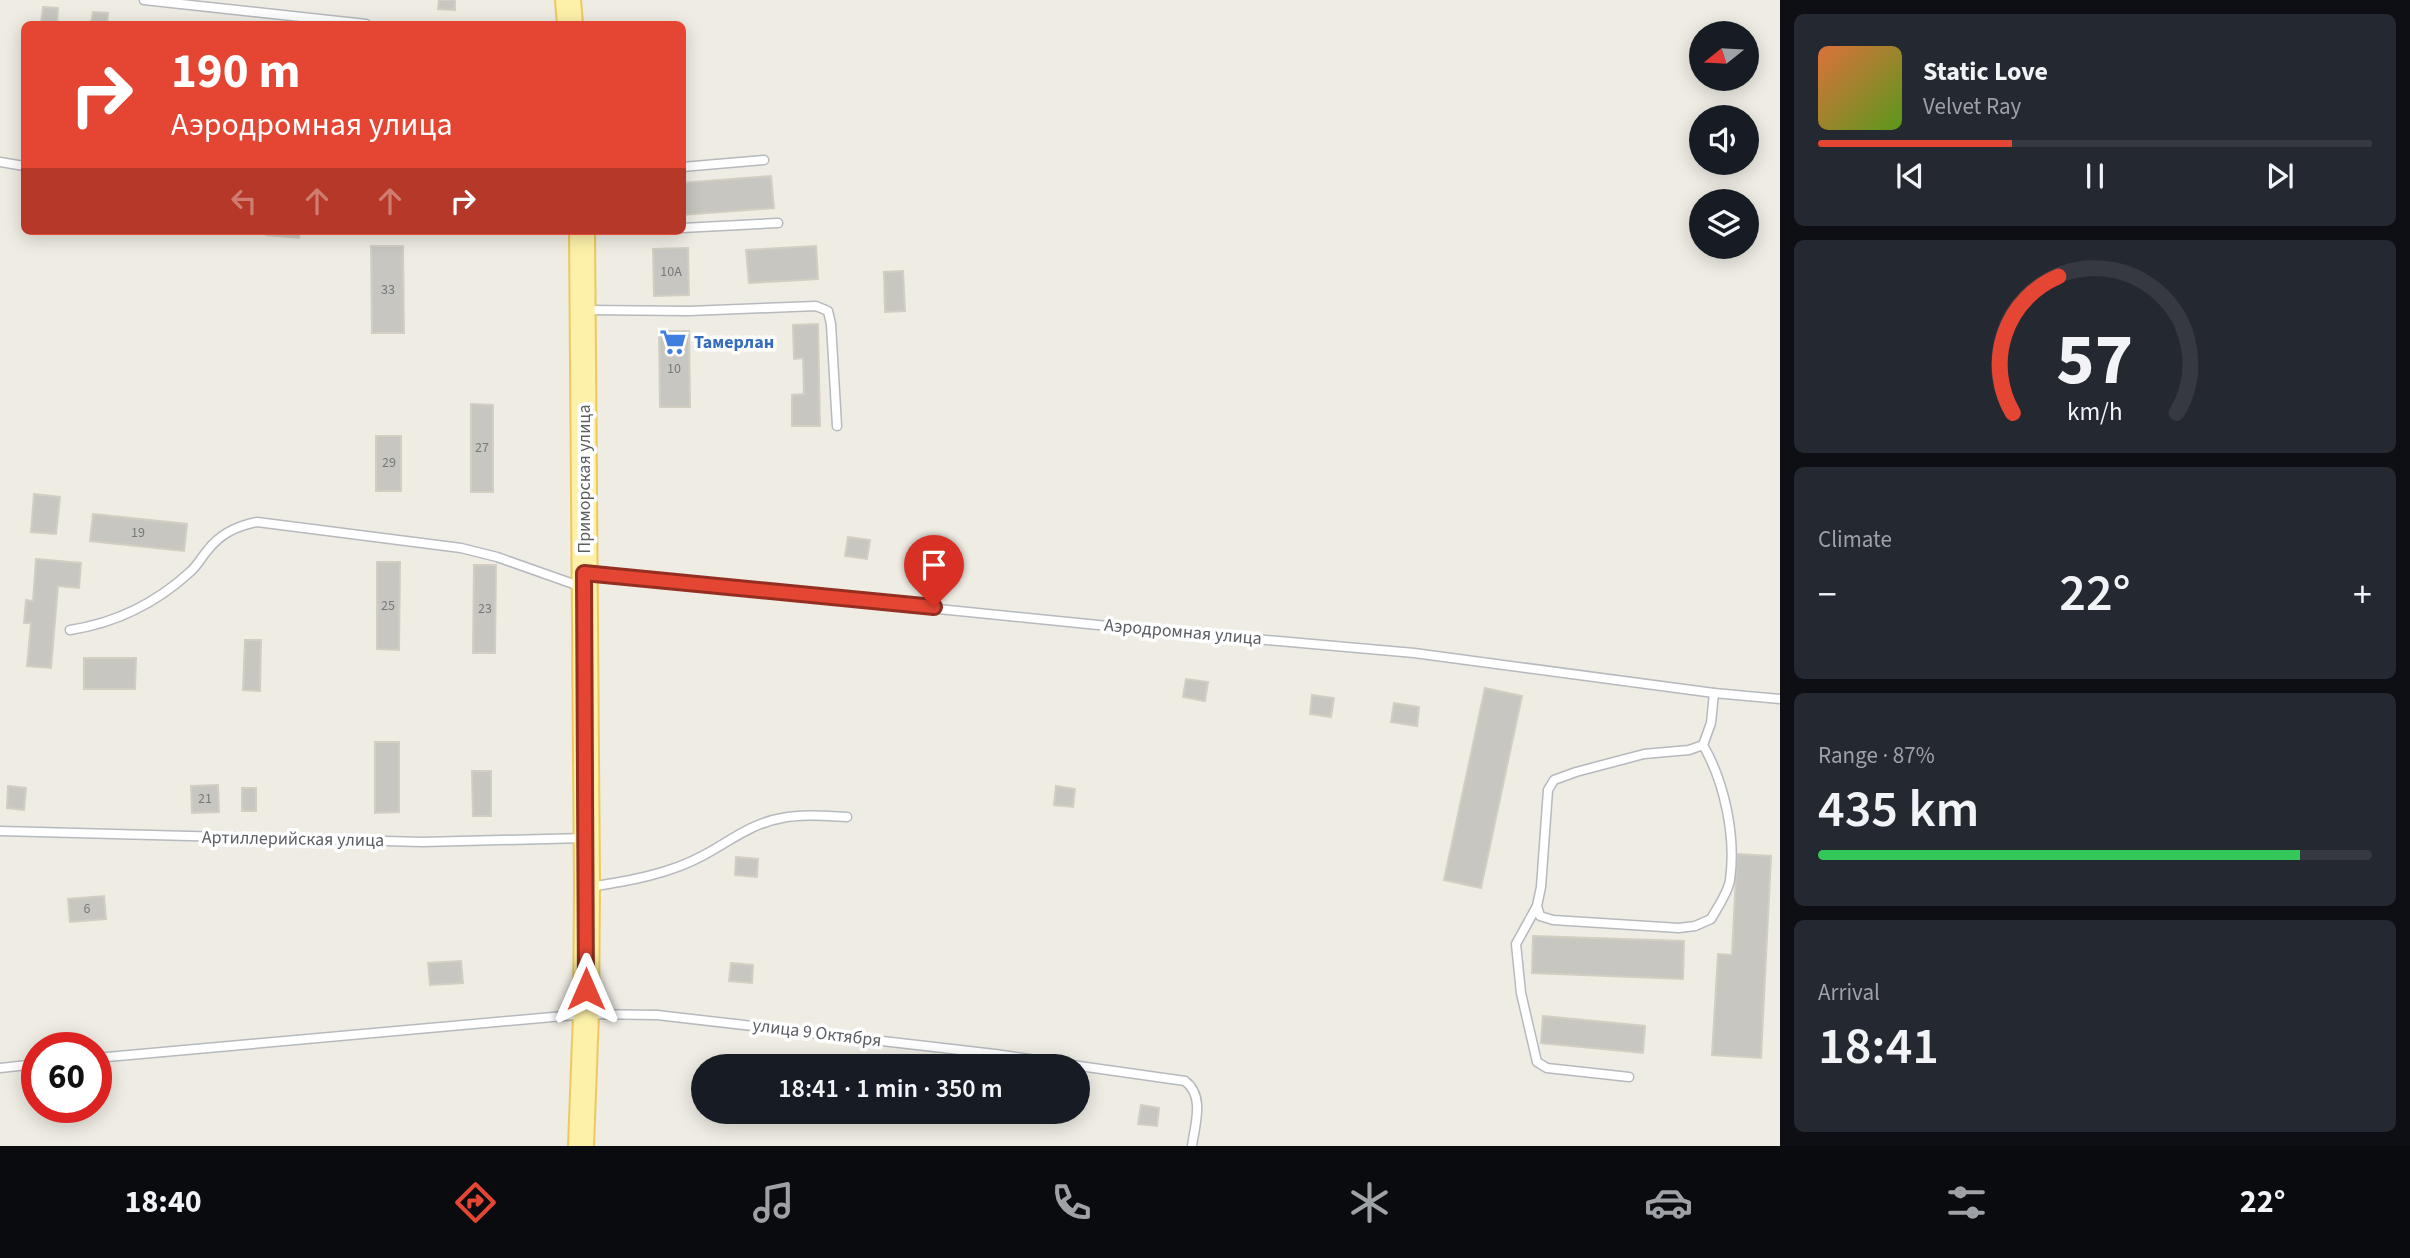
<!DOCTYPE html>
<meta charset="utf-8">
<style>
body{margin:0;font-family:"Source Sans 3",sans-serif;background:#242831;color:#f1f3f6;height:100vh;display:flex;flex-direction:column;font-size:26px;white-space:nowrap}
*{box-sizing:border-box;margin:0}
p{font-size:23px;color:#9ea1a6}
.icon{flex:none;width:38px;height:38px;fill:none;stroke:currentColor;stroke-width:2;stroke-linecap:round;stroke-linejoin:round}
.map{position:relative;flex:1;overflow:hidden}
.side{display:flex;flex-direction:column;gap:14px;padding:14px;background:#0d0f14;width:630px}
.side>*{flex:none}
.top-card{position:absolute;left:21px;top:21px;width:665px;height:214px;border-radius:10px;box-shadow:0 4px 18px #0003;background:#e44633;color:#fff;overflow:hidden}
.needle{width:46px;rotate:252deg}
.tools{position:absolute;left:1689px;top:21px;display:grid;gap:14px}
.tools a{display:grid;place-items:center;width:70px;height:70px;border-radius:50%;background:#171b24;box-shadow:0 4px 18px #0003;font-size:35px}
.speed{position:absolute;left:21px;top:1032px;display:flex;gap:14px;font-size:35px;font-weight:700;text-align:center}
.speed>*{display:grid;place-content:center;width:91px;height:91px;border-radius:50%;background:#171b24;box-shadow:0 4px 18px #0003;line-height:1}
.speed .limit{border:10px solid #d22;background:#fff;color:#111}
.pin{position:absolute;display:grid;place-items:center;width:60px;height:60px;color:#fff;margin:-72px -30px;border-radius:50% 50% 50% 0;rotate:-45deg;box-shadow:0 0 7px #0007}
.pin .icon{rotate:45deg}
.me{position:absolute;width:77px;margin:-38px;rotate:0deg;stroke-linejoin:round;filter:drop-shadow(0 0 5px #0008)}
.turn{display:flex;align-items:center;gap:24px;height:147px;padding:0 35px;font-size:32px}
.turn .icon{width:91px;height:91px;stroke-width:2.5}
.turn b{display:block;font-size:49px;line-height:60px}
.lanes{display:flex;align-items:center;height:66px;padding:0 35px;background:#0003;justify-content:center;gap:35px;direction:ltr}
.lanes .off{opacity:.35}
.big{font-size:52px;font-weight:600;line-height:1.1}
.side .widget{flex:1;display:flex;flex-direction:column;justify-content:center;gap:10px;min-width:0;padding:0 24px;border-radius:10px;background:#242831}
.side .dial{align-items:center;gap:0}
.dial svg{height:182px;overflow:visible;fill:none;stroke:#363941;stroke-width:7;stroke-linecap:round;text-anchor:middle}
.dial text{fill:#f1f3f6;stroke:none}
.song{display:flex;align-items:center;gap:21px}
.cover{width:84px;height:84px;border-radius:10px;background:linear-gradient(135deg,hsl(20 70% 55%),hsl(90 70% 35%))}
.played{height:7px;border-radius:4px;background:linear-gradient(90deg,#e44633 35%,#363941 35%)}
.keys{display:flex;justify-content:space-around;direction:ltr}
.heat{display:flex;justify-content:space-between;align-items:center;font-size:38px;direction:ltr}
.charge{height:10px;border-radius:5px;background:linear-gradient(90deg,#34c759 87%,#363941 0)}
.trip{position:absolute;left:691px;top:1054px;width:399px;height:70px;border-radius:35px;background:#171b24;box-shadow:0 4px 18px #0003;font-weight:600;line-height:70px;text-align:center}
.tab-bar{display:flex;height:112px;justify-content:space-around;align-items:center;background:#090b0e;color:#9ea1a6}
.tab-bar .icon{width:49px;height:49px}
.tab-bar .selected{color:#e44633}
.tab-bar b{font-size:32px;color:#f1f3f6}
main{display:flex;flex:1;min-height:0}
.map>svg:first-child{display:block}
.building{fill:#c8c6c1;stroke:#d2cec2;stroke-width:2}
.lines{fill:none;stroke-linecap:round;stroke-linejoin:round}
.lane-casing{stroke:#b6b9bd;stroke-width:11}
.primary-casing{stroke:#edc95d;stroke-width:28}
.lane{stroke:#fff;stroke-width:8}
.primary{stroke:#fdf1a9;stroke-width:24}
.route-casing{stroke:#942e21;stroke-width:18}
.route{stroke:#e44633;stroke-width:12}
.labels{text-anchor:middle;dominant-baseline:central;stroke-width:7;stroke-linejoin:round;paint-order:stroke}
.number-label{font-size:14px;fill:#76797b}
.shop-label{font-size:18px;font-weight:bold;fill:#366cbe;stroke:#fff;text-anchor:start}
.street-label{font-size:18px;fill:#5b5f64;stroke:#fff}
</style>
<main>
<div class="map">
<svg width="1780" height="1146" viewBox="0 0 1780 1146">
<rect width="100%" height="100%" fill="#eeece3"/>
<g class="building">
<polygon points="439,0 455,0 455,10 438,9"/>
<polygon points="43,7 58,8 57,24 41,24"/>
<polygon points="93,12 108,13 107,24 91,24"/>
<polygon points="771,176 774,208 682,215 682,183"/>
<polygon points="268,231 300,231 299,238 267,235"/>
<polygon points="371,246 403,246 404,333 372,333"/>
<polygon points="816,246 818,279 749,283 746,250"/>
<polygon points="688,248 689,295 654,296 653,249"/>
<polygon points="903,271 905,311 885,312 884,272"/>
<polygon points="818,324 820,426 792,426 792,395 804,394 803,358 794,359 793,325"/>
<polygon points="659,331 689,331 690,407 660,407"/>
<polygon points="471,404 493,405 493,492 471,492"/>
<rect x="376" y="436" width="25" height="55"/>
<polygon points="34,494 60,497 56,534 31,532"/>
<polygon points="93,514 187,524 184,551 90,541"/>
<polygon points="848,537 870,540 867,559 845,556"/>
<polygon points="36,559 81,563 79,588 58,586 51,668 27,666 31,623 24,623 26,600 33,601"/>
<polygon points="377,562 400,562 399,650 377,649"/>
<polygon points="474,565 496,565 495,653 473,653"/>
<polygon points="245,640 261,640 260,691 243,690"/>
<polygon points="84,658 136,658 135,689 84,689"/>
<polygon points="1186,679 1208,682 1205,701 1183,697"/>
<polygon points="1485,688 1522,696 1481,888 1444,880"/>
<polygon points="1312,695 1334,698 1331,717 1310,714"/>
<polygon points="1394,703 1419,707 1417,726 1391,722"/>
<polygon points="375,742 399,742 399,812 375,813"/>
<polygon points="472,771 491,771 491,816 473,816"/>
<polygon points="218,785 219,812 192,813 191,786"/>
<polygon points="8,786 26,788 24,810 7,808"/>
<polygon points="1056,786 1075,789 1073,807 1054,805"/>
<rect x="242" y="788" width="14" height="23"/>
<polygon points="1737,854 1771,856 1761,1058 1712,1055 1718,954 1732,955"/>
<polygon points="736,857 758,859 757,877 735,875"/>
<polygon points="104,896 106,919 70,922 68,899"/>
<polygon points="1533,936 1684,941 1683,979 1532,973"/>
<polygon points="461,961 463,983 430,985 428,963"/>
<polygon points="731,963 753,965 752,983 729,981"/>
<polygon points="1543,1016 1645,1026 1643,1053 1541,1043"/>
<polygon points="1141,1105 1159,1108 1157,1126 1138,1124"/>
<polygon points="920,1111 942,1111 942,1121 919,1119"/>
</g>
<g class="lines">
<g class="lane-casing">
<g id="lane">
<polyline points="144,0 366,24"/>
<polyline points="0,162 24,166"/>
<polyline points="682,167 764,160"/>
<polyline points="682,228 778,223"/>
<polyline points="587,310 689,311 816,306 828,311 831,324 837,426"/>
<polyline points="589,574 1118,627 1414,653 1714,693 1780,699"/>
<path d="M70,630C116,623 156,603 190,572C197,566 201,558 207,551C220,534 236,526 257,522L461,548L497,557L582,587"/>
<path d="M1703,745C1725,783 1736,837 1730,880C1728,893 1717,908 1711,919L1695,926L1679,928L1553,920L1540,916L1537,906L1541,887L1548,790L1554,780L1576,772L1644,754L1689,750L1703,745L1711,723L1714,693"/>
<polyline points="0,831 422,842 585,838"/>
<path d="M590,887C628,881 670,874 704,855C730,841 752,823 782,818C803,814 825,816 847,817"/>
<polyline points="1537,906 1516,944 1521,993 1537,1062 1547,1068 1629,1077"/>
<path d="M96,1058L586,1014L657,1015L995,1054L1185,1081C1205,1096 1195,1124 1192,1146"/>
<polyline points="0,1068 37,1064"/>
</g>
</g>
<g class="primary-casing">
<g id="primary">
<polyline points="568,0 570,24"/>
<polyline points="581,1146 586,1014 587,887 582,231"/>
</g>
</g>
<use href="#lane" class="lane"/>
<use href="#primary" class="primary"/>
</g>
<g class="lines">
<g class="route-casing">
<polyline id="route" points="586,989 584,573 934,607"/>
</g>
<use href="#route" class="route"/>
</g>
<defs>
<g id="supermarket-bare" transform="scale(2.1)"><path d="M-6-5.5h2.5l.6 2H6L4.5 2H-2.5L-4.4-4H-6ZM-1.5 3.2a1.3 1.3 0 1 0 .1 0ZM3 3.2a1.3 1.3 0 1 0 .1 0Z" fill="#3f7fe0" stroke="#fff" stroke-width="2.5" paint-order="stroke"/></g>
</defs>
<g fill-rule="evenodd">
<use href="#supermarket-bare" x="673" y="342"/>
</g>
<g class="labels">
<g class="number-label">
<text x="671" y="272">10А</text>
<text x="388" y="290">33</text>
<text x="674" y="369">10</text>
<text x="482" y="448">27</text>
<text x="389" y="463">29</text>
<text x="138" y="533">19</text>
<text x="388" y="606">25</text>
<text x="485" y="609">23</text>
<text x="205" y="799">21</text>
<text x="87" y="909">6</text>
</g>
<g class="shop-label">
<text x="694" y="342">Тамерлан</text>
</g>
<g class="street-label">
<text transform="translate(584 479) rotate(-90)">Приморская улица</text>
<text transform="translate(1183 632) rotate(5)">Аэродромная улица</text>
<text transform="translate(293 839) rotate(1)">Артиллерийская улица</text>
<text transform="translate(817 1033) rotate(7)">улица 9 Октября</text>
</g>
</g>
</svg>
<div class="tools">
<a><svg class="needle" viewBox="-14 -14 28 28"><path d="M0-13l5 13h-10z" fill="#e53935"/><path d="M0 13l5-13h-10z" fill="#9ea1a6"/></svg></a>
<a><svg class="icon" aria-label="sound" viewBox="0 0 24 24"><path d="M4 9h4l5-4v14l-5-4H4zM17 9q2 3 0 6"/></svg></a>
<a><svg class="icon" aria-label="layers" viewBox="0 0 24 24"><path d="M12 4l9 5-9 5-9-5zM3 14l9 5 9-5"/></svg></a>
</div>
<div class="speed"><div class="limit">60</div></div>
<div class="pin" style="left:934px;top:607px;background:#d93025"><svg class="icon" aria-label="arrive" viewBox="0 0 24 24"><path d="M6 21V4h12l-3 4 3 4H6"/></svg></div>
<svg class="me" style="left:586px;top:989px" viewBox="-20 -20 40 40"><path d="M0-17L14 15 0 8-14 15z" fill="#e44633" stroke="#fff" stroke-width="4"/></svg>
<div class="trip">18:41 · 1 min · 350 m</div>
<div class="top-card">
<div class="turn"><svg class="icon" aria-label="right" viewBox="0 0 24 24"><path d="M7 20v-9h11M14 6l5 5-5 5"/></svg><div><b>190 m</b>Аэродромная улица</div></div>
<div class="lanes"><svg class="icon off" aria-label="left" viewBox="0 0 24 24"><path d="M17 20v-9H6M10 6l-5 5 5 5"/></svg><svg class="icon off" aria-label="ahead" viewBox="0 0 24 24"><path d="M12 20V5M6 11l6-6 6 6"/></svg><svg class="icon off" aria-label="ahead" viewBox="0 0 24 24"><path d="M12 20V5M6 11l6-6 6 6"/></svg><svg class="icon" aria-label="right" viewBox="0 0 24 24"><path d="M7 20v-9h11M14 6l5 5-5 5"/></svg></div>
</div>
</div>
<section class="side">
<div class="widget">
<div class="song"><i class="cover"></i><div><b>Static Love</b><p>Velvet Ray</p></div></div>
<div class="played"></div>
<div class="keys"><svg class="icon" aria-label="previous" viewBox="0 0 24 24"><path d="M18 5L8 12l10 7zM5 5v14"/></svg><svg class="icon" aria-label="pause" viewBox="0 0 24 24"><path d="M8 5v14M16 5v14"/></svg><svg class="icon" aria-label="next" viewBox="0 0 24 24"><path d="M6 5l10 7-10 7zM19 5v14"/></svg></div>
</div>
<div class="widget dial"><svg viewBox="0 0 100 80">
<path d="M14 69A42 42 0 1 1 86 69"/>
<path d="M14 69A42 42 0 0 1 34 9" stroke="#e44633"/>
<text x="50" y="56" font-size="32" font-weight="700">57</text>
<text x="50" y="72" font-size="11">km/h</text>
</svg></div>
<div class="widget"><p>Climate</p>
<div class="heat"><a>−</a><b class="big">22°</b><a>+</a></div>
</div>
<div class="widget"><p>Range · 87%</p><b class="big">435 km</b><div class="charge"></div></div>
<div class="widget"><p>Arrival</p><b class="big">18:41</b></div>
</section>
</main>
<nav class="tab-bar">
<b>18:40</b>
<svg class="icon selected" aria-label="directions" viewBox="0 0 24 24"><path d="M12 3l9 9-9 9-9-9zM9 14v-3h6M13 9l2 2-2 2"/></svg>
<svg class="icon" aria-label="music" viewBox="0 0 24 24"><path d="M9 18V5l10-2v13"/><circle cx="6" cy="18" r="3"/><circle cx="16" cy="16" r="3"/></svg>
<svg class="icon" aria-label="phone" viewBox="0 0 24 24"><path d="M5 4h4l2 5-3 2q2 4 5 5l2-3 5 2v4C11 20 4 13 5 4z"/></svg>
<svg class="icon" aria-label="climate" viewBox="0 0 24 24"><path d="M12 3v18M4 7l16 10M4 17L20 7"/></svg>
<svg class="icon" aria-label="car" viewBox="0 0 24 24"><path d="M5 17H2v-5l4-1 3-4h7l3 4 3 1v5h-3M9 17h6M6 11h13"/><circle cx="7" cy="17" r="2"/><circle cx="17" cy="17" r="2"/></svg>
<svg class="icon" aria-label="filters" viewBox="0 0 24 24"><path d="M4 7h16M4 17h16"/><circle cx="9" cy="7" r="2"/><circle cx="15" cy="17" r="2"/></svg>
<b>22°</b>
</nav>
